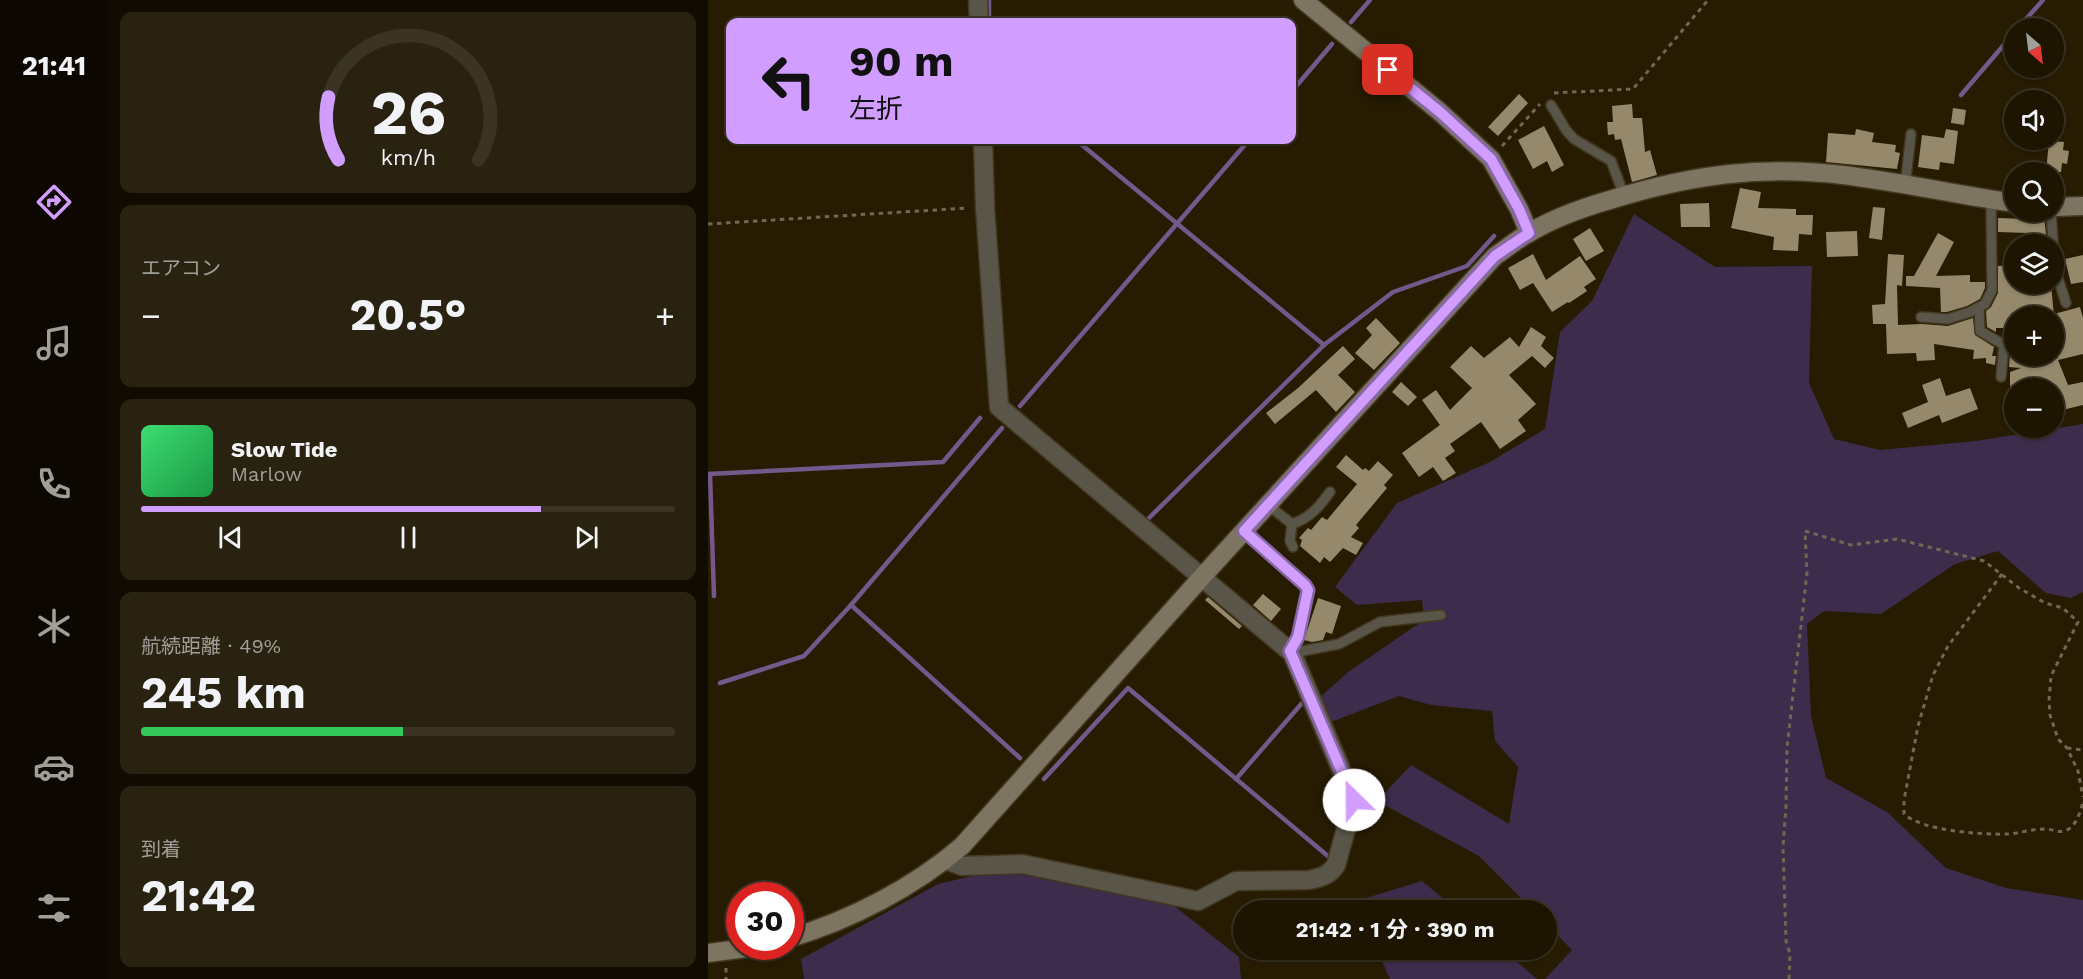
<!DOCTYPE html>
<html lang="ja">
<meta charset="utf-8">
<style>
body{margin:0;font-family:"Work Sans","Noto Sans JP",sans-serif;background:#2a2211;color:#f1f3f6;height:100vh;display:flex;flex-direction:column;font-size:22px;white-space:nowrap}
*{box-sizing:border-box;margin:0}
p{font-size:20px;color:#a09f99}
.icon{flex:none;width:33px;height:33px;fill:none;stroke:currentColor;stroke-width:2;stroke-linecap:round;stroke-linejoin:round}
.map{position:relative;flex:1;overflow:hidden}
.details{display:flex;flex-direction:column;gap:12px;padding:12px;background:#100c01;width:600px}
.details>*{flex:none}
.guide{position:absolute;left:18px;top:18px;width:570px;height:126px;border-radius:12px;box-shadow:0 2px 4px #0004,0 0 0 2px #3b3424;background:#d19dfe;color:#111;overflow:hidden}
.needle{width:39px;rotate:152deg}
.fabs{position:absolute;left:1296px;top:18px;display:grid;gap:12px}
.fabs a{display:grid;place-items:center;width:60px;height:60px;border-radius:50%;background:#1d1502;box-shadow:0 2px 4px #0004,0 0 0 2px #3b3424;font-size:30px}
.speed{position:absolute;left:18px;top:882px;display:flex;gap:12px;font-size:30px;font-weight:700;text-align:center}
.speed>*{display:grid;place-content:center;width:78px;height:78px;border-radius:50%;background:#1d1502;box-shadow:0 2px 4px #0004,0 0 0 2px #3b3424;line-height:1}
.speed .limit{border:9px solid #d22;background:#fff;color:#111}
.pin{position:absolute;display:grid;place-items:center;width:51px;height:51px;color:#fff;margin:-26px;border-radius:12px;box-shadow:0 3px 9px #0006}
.me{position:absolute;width:66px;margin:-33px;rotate:337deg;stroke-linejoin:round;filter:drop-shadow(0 0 4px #0008)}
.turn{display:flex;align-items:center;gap:21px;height:126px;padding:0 24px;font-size:27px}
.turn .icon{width:78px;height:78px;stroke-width:2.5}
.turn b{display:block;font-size:42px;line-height:51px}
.big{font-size:45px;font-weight:700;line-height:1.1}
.details .tile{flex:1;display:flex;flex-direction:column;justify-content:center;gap:9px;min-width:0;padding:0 21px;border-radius:12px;background:#2a2211}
.details .dial{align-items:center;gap:0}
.dial svg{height:156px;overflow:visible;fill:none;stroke:#3b3424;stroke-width:7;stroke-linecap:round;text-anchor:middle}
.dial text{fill:#f1f3f6;stroke:none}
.song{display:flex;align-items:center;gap:18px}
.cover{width:72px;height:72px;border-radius:9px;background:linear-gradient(135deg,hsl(140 70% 55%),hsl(140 70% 35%))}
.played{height:6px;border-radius:3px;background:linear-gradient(90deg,#d19dfe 75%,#3b3424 75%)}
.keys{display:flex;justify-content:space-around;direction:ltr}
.heat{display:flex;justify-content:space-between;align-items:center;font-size:33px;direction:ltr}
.charge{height:9px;border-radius:4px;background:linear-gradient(90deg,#34c759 49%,#3b3424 0)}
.trip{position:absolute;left:525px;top:900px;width:324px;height:60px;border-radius:30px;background:#1d1502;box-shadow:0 2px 4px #0004,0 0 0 2px #3b3424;font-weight:700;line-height:60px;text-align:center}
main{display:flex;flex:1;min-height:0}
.dock{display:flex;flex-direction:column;width:108px;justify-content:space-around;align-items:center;background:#0c0801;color:#a09f99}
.dock .icon{width:42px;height:42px}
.dock .current{color:#d19dfe}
.dock b{font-size:27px;color:#f1f3f6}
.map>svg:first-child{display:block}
.green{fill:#3d2c4c}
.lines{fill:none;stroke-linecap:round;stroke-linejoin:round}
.stream{stroke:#73588b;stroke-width:4.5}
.building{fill:#95886b}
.lane-casing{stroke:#433820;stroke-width:12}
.street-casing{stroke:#433820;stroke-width:21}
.secondary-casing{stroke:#433820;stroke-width:21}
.path{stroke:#726852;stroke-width:3;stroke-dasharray:4.5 4.5;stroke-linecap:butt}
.lane{stroke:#5a5549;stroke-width:9}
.street{stroke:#5a5549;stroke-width:18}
.secondary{stroke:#7d7461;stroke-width:18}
.route-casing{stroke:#8866a5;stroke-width:15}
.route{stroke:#d19dfe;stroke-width:10}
</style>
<main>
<nav class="dock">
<b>21:41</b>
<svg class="icon current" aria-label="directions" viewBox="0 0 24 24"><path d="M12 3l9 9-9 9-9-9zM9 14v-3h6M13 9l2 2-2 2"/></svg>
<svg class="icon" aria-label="music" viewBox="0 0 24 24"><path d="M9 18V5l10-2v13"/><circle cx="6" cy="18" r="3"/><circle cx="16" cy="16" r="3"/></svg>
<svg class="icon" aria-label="phone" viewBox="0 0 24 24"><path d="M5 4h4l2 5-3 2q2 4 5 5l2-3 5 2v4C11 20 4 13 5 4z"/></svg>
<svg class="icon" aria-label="climate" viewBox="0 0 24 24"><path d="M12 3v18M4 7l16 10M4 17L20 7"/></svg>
<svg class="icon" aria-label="car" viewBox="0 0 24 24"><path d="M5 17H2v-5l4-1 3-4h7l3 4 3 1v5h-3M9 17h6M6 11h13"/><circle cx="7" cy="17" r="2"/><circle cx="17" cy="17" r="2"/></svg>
<svg class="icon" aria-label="filters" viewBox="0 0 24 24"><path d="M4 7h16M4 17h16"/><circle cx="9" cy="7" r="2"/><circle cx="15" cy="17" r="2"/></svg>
</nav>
<section class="details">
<div class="tile dial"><svg viewBox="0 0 100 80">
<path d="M14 69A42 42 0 1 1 86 69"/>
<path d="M14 69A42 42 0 0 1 9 37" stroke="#d19dfe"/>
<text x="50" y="56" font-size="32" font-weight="700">26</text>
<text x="50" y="72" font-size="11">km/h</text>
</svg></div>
<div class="tile"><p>エアコン</p>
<div class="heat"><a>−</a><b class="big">20.5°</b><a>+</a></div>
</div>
<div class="tile">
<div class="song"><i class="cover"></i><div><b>Slow Tide</b><p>Marlow</p></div></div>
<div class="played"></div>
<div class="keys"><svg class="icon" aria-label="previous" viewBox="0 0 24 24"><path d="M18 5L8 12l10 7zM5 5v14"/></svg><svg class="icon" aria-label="pause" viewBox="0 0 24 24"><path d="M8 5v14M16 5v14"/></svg><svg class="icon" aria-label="next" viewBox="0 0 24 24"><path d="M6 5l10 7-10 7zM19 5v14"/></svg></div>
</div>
<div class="tile"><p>航続距離 · 49%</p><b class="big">245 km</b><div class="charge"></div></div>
<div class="tile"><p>到着</p><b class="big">21:42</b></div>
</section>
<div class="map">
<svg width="1375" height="979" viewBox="0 0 1375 979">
<rect width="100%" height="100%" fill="#271c02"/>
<g class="green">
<polygon points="926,214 1007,267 1104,266 1101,383 1126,439 1172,450 1268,441 1375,424 1375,592 1363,598 1338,593 1290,551 1247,564 1173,614 1116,611 1099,624 1103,716 1118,778 1179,812 1238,868 1298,888 1375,900 1375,979 837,979 864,950 839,924 838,910 825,910 771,856 669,801 703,765 801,824 810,767 787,741 784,711 723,705 691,696 623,722 611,698 640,672 716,620 714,600 649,605 627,587 689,503 782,462 837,429 852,332 884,301"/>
<polygon points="290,870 465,905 531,957 533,979 96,979 93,959 230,884"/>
<polygon points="714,881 749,910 652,910 648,901"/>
<polygon points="669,950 795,950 829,979 682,979"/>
</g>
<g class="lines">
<g class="stream">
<polyline points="281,0 281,22"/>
<polyline points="643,22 662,0"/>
<polyline points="1310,28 1335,0"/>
<polyline points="584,91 624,44"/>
<polyline points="1253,95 1306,33"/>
<polyline points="368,140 616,345"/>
<polyline points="312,406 541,140"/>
<polyline points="0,474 235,462 272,418"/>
<polyline points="2,474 6,596"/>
<polyline points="441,518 616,345 685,292 759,266 786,236"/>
<polyline points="143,605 312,758"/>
<polyline points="12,683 96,656 143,605 294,428"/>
<polyline points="336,779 420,688 621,857"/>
<polyline points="528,779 595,702"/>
</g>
</g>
<g class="building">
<polygon points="811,94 820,103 790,136 780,127"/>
<polygon points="924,104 925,118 934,118 937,152 942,150 949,175 924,182 913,139 907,140 906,134 900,135 899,122 905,122 904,106"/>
<polygon points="1245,108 1258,110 1256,125 1243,123"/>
<polygon points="836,126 856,165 844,172 839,161 825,169 810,140"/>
<polygon points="1148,129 1166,133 1164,142 1188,145 1187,152 1192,153 1189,169 1118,162 1120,133 1147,135"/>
<polygon points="1238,129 1250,131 1246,164 1232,162 1231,170 1210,167 1214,135 1236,138"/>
<polygon points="1341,141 1356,142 1355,150 1361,151 1359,164 1354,163 1353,172 1338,172"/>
<polygon points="1032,188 1053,192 1050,208 1088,209 1088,215 1105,215 1104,235 1091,234 1090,251 1065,250 1066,237 1023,228"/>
<polygon points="1001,203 1002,227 973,227 972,204"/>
<polygon points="1165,207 1177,208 1174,240 1161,238"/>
<polygon points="1336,216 1339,244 1321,244 1320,233 1290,232 1290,218 1319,219 1319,217"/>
<polygon points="882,228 896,251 878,261 865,239"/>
<polygon points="1149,231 1150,256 1119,257 1118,232"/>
<polygon points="1230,233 1246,242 1228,276 1262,275 1262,282 1277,282 1277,288 1272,299 1259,306 1239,312 1233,312 1232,288 1198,286 1198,276 1206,276"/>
<polygon points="825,254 838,280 872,256 888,279 876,287 879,291 861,303 860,302 844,312 825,283 812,290 800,268"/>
<polygon points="1180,254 1196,255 1194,286 1189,285 1190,325 1214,324 1240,326 1265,318 1267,335 1286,347 1284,356 1288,356 1287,365 1278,363 1278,358 1265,359 1266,350 1226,344 1227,360 1209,361 1208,353 1179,354 1178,324 1165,324 1164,305 1177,304"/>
<polygon points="1375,255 1375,282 1363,284 1357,259"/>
<polygon points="1306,265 1306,284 1343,284 1346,316 1306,316 1306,328 1288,328 1288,332 1279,327 1278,311 1283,307 1290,293 1290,266"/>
<polygon points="1372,307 1375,318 1375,354 1350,360 1360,385 1375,382 1375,405 1346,412 1346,388 1302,388 1302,372 1313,368 1301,367 1302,356 1349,356 1350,359 1346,314"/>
<polygon points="668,318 692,343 666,370 647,353 664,335 658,328"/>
<polygon points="823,327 838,337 833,346 846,358 837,368 824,356 801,375 828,404 810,420 818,431 792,449 773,422 742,444 747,451 737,458 748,473 735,481 725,467 711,477 694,453 732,425 714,400 728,390 742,410 764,388 742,367 763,346 776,358 802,337 811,347"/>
<polygon points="635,346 647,359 630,375 647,392 628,412 608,390 567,424 558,413 590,388"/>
<polygon points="1232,378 1238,396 1262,388 1270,409 1234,423 1231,415 1200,428 1194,413 1220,402 1214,385"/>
<polygon points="693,382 709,397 700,406 684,392"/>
<polygon points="638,455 655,470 657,468 661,471 670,461 685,475 676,485 679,488 648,525 651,528 643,537 655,543 648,555 635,548 622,562 616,557 612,563 592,546 594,540 591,538 600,528 603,530 614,517 619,520 649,484 628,467"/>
<polygon points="555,594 573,609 563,621 545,605"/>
<polygon points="500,597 534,626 531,629 497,600"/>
<polygon points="610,598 633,606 624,634 618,632 615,640 604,642 596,640"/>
</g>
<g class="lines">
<g class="lane-casing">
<g id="lane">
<polyline points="843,105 858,130 866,139 903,161 916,195"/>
<polyline points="1197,186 1203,134"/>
<polyline points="1343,212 1347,269 1358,303"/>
<polyline points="1271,308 1272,331 1296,345 1306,344"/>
<polyline points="1213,317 1240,319 1262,312 1277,304 1284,290 1283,200"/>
<polyline points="1293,377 1296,345"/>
<path d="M560,505L584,524C602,518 611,507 622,492"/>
<polyline points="584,524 582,541 585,547"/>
<polyline points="536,531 597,585 600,590 590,637 582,651"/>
<polyline points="584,653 631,644 672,622 733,615"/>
</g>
</g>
<g class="street-casing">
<g id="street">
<polyline points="270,0 271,22"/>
<path d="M238,860L254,866L314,864L490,901L528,881L601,880C612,878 622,875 628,865L646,800L584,653L291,407L277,207L275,140"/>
</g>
</g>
<g class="secondary-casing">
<g id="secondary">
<polyline points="595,0 732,112 783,159 811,209 821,233"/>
<polyline points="1346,207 1375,206"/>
<path d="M82,938C143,920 206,887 254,846L493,578L787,256C798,249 809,239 821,233C847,217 877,207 905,199C983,175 1054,165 1135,175C1193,182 1249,195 1306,203"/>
<polyline points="0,953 54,946"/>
</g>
</g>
<g class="path">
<polyline points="846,93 925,89 1000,0"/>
<polyline points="794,146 832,104"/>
<polyline points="0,224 260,208"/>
<path d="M1294,574L1240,646L1225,675L1210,726L1196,800V814C1215,831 1274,835 1300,834C1312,833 1324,829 1337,829C1345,829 1352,834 1359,830C1369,825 1372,812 1375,802"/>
<polyline points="1359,748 1375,750"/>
<polyline points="18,968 18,979"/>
<polyline points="1081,979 1082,954 1078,941 1075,847 1078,806 1079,747 1099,573 1097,531 1143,545 1189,539 1276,561 1311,588 1337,603 1355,608 1370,622 1343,676 1341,701 1342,715 1350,739 1359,748 1370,771 1375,797"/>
</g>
<use href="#lane" class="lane"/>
<use href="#street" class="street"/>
<use href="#secondary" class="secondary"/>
</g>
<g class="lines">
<g class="route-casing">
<polyline id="route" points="646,800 582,651 590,637 600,590 597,585 536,531 787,256 821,233 811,209 783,159 732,112 680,70"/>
</g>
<use href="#route" class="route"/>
</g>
</svg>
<div class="fabs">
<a><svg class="needle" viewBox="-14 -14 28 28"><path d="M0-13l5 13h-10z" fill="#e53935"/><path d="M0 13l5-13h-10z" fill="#a09f99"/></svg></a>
<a><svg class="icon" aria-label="sound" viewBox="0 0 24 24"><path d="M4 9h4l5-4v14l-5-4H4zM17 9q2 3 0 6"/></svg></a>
<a><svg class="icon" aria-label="search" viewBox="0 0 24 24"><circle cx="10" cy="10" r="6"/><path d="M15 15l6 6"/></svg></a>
<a><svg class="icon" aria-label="layers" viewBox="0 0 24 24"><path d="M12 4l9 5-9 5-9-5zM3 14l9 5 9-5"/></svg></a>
<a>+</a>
<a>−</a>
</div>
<div class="speed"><div class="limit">30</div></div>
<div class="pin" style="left:680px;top:70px;background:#d93025"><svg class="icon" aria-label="arrive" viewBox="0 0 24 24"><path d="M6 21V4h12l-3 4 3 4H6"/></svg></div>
<svg class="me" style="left:646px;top:800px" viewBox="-20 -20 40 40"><circle r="19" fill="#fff"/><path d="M0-13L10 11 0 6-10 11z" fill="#d19dfe"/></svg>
<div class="trip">21:42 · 1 分 · 390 m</div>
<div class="guide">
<div class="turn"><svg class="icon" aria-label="left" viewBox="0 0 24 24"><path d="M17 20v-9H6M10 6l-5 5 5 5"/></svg><div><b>90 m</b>左折</div></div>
</div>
</div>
</main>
